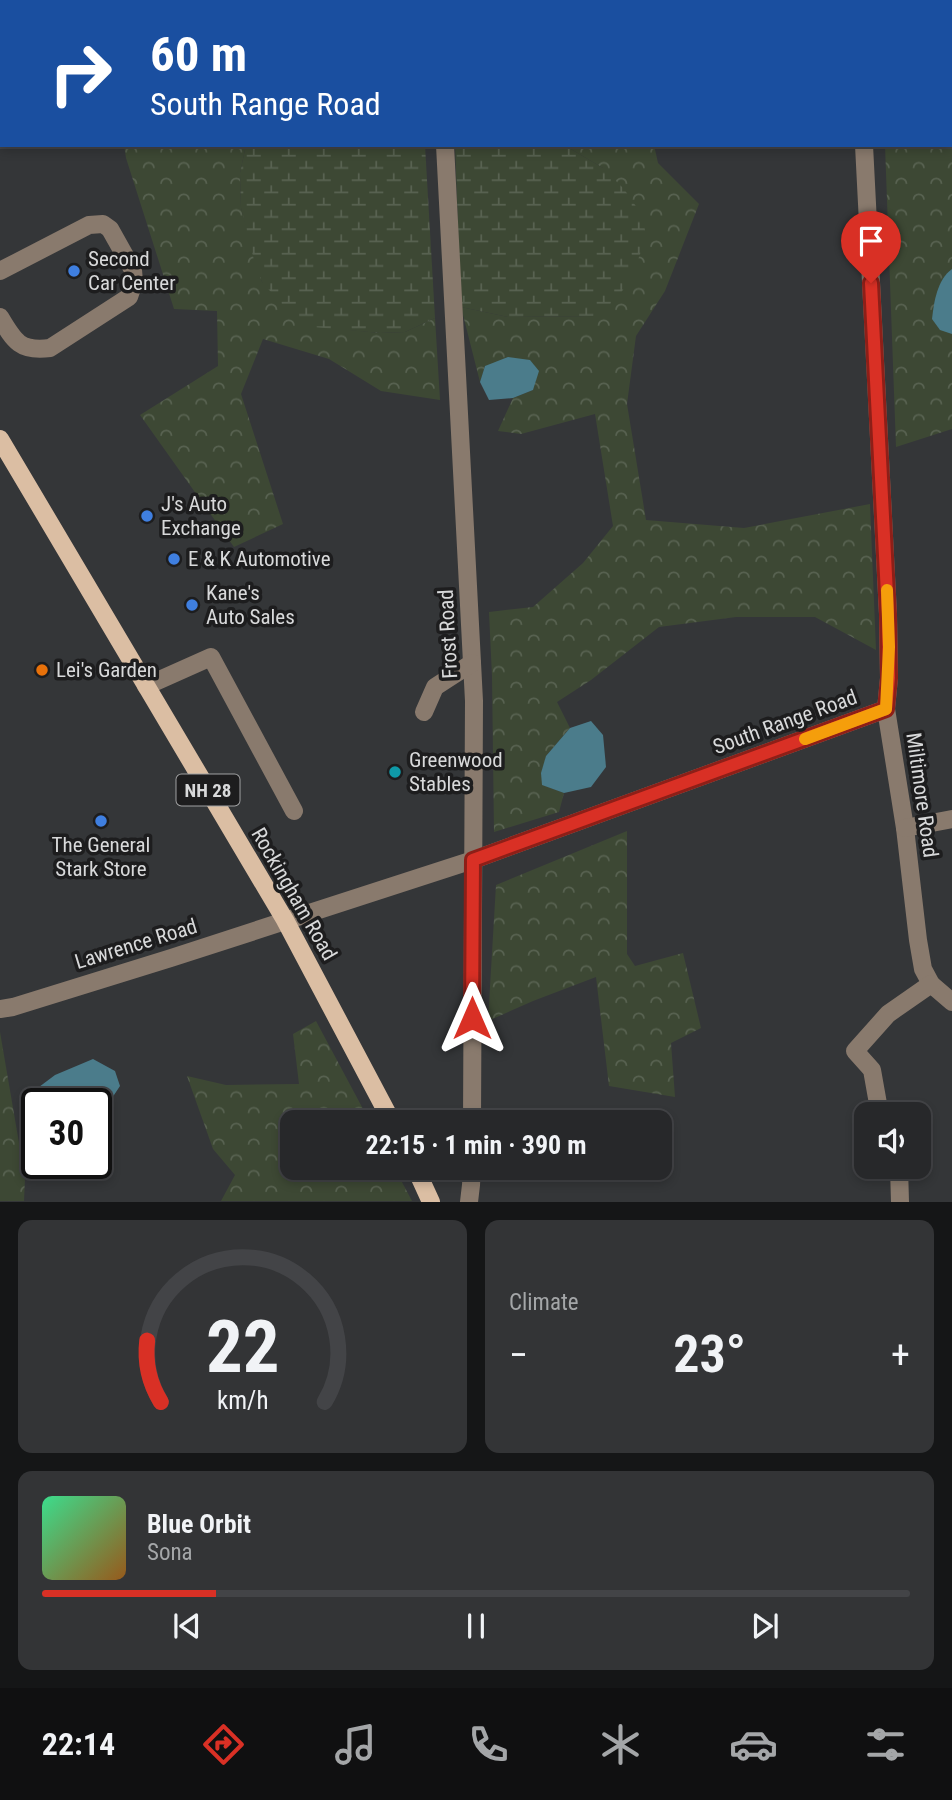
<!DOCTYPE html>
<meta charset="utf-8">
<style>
body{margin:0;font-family:"Roboto Condensed",sans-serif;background:#333436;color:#f1f3f6;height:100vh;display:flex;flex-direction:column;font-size:26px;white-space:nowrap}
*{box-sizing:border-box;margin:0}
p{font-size:23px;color:#a4a6a8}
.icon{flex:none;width:38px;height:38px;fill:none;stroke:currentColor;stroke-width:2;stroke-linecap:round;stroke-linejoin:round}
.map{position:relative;height:1202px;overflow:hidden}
.side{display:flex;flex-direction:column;gap:18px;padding:18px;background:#151617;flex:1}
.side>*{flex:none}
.banner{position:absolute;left:0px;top:0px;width:952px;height:147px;box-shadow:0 4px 10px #0003,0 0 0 2px #434447;background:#1a4fa0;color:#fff;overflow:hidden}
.fabs{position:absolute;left:854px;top:1102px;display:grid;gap:14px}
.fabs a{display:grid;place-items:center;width:77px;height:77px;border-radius:14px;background:#27282a;box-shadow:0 4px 10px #0003,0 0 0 2px #434447;font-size:35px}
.speed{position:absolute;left:21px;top:1088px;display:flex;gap:14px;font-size:35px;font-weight:700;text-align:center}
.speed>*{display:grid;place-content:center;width:91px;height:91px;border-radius:50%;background:#27282a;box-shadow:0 4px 10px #0003,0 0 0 2px #434447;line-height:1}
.speed .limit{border:4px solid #111;border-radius:10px;background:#fff;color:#111}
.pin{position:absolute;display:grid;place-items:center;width:60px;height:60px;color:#fff;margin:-72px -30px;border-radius:50% 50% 50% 0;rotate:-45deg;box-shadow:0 0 7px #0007}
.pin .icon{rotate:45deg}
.me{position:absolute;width:77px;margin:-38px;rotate:0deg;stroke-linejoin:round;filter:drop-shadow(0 0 5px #0008)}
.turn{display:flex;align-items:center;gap:24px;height:147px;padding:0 35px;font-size:32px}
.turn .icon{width:91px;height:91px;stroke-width:2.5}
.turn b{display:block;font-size:49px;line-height:60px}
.big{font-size:52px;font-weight:700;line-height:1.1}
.side .tile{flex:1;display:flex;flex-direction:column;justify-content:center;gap:10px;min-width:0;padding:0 24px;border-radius:14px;background:#333436}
.side .dial{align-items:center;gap:0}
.dial svg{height:182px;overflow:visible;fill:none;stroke:#434447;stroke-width:7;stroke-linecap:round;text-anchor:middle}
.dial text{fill:#f1f3f6;stroke:none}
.song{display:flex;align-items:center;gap:21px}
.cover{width:84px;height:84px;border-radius:10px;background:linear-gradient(135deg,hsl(150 70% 55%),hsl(30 70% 35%))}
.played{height:7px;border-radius:4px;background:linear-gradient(90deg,#d93025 20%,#434447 20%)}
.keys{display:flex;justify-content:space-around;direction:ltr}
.heat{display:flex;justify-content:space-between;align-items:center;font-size:38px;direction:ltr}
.side .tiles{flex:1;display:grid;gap:18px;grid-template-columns:1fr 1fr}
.tile:last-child{grid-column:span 2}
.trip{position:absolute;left:280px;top:1110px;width:392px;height:70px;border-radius:14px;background:#27282a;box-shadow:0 4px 10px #0003,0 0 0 2px #434447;font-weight:700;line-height:70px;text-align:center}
.tabs{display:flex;height:112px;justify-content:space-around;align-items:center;background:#101011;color:#a4a6a8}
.tabs .icon{width:49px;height:49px}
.tabs .selected{color:#d93025}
.tabs b{font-size:32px;color:#f1f3f6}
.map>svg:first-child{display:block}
.forest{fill:url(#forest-crowns)}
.wetland{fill:url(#wetland-marsh)}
.water{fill:#4b7c8b}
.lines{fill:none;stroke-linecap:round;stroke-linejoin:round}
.minor{stroke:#897a6d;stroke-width:18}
.major{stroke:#dbbea3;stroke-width:18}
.route-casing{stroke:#8d1f18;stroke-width:18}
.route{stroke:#d93025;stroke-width:12}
.slow{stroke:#f59e0b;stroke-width:12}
.shop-dot{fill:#3f7fe0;stroke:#1d1d1e;stroke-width:2.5}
.food-dot{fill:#e8710a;stroke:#1d1d1e;stroke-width:2.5}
.culture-dot{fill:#0f9aa8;stroke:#1d1d1e;stroke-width:2.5}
.labels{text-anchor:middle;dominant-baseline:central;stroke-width:7;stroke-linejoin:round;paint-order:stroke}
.shield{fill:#1d1d1e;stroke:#a0a1a2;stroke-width:2}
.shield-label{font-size:19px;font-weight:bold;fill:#d8d9da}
.poi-label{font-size:21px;fill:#d8d9da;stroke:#1d1d1e;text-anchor:start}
.street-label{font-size:21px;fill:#d8d9da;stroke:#1d1d1e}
</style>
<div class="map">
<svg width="952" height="1202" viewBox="0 0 952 1202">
<defs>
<pattern id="forest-crowns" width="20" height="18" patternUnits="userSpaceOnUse" patternTransform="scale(1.75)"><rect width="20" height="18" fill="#3d4834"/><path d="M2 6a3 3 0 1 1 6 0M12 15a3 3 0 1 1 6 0" fill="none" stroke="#586251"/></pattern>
<pattern id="wetland-marsh" width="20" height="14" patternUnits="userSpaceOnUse" patternTransform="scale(1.75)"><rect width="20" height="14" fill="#3d4834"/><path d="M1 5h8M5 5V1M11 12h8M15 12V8" fill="none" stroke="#586251"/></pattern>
</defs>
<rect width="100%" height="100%" fill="#343638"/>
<g class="forest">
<polygon points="105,0 308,0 304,2 106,2"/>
<polygon points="950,97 952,97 952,429 896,447 885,145 950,145"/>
<polygon points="124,145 246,145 240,173 241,208 262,282 350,330 380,333 405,332 435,318 440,400 381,391 329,359 263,339 241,394 283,524 234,547 140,415 218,366 217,311 174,309 126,158"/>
<polygon points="564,145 654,145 658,163 699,204 665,291 636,336 627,404 646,520 744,528 870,504 876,650 815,617 736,617 659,627 591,680 557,702 570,728 546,756 543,785 564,793 559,812 494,832 492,676 489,612 533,607 583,563 613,526 595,414 521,434 498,431 513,398 533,390 485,366 480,382 461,307 508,317 597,316 603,168"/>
<polygon points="627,831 627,954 635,966 683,953 701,1028 671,1043 675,1097 609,1086 596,977 533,1001 488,1021 496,885"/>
<polygon points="316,1021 370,1122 292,1122 292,1167 394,1167 412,1201 221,1201 235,1175 213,1149 187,1076 226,1085 299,1084 293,1034"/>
<polygon points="0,1032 25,1178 24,1201 0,1201"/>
</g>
<g class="wetland">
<polygon points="246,145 425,145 435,318 405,332 380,333 313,327 295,319 262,282 255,264 241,208 240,173"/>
<polygon points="455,145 564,145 603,168 624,189 642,215 646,237 633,274 619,296 597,316 508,317 461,307"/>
</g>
<g class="water">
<path d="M952,269V334L940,330L932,319C934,302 937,280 952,269Z"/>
<polygon points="508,357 530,360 539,371 533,390 513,398 489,400 480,382 485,366"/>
<polygon points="591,721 603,735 606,767 591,787 564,793 542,785 541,773 546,756 570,728"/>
<polygon points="93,1059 115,1071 120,1086 108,1104 96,1107 96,1104 37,1104 35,1090 55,1075"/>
</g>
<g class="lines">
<g class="minor">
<polyline points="437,0 437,2"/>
<polyline points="856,0 856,2"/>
<polyline points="445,145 474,701 472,1122"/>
<path d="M0,271L89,225L103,224L110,229L133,270L134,282L129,297L50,348C20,352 14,341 0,317"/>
<polyline points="146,686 211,657 294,811"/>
<polyline points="886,709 905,828 918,940 923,969 931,984 952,1002"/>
<polyline points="424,712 435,687 472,663"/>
<polyline points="905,828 952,819"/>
<polyline points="0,1009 13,1007 171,958 473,860 886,709 889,678 888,614 864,145"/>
<polyline points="880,1115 872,1070 855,1051 888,1014 931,984"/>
<polyline points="899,1167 900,1202"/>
<polyline points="469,1202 471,1185 472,1167"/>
</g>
<g class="major">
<polyline points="0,439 285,920 392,1122"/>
<polyline points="415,1167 431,1202"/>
</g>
</g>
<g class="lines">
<g class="route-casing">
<polyline id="route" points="472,1018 473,860 886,709 889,678 888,614 871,283"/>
</g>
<use href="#route" class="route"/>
<polyline class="slow" points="805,739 886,709 889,647 887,590"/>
</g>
<g class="shop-dot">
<circle cx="74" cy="271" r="7"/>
<circle cx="147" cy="516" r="7"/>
<circle cx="174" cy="559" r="7"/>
<circle cx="192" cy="605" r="7"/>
<circle cx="101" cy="821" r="7"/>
</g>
<circle class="food-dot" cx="42" cy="670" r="7"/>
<circle class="culture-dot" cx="395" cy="772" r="7"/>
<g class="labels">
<rect class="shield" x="176.5" y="774.5" width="63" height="31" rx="5"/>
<g class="shield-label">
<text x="208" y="790">NH 28</text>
</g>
<g class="poi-label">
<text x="88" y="259">Second<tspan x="88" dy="24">Car Center</tspan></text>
<text x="161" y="504">J's Auto<tspan x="161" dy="24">Exchange</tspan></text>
<text x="188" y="559">E &amp; K Automotive</text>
<text x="206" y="593">Kane's<tspan x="206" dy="24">Auto Sales</tspan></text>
<text x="56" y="670">Lei's Garden</text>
<text x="409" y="760">Greenwood<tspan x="409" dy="24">Stables</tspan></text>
<text x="101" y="845" text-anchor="middle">The General<tspan x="101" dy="24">Stark Store</tspan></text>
</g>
<g class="street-label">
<text transform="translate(448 634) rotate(-93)">Frost Road</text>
<text transform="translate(785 722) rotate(-20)">South Range Road</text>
<text transform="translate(922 795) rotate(82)">Miltimore Road</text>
<text transform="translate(294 894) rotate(60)">Rockingham Road</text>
<text transform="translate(136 944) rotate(-17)">Lawrence Road</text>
</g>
</g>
</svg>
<div class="fabs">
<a><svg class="icon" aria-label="sound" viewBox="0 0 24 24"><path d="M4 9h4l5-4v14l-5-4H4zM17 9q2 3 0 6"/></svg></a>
</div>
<div class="speed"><div class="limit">30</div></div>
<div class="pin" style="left:871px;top:283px;background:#d93025"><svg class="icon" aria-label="arrive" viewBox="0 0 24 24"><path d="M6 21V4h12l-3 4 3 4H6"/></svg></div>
<svg class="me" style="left:472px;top:1018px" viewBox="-20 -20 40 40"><path d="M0-17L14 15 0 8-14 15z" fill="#d93025" stroke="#fff" stroke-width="4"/></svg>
<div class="trip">22:15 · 1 min · 390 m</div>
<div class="banner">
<div class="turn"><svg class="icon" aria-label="right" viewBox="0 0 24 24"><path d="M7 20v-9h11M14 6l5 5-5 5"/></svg><div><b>60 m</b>South Range Road</div></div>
</div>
</div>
<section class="side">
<div class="tiles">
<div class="tile dial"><svg viewBox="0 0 100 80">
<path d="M14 69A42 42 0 1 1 86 69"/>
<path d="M14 69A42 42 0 0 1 8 42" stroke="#d93025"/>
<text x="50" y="56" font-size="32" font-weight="700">22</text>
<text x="50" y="72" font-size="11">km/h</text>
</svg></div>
<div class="tile"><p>Climate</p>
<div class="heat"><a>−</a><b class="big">23°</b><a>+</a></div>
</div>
<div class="tile">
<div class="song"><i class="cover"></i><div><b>Blue Orbit</b><p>Sona</p></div></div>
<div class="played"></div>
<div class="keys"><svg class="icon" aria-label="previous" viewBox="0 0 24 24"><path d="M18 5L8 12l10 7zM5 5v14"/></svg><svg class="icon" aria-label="pause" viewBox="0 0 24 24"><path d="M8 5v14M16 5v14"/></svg><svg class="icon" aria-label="next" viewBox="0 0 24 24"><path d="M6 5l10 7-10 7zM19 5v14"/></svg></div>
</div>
</div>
</section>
<nav class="tabs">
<b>22:14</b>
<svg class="icon selected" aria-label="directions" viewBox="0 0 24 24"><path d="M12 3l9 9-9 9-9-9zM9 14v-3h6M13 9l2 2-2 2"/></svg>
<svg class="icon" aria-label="music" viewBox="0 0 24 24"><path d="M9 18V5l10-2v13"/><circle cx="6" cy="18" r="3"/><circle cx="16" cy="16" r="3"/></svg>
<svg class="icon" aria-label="phone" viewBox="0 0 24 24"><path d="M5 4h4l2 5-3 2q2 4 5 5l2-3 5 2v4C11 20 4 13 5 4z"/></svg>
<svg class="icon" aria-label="climate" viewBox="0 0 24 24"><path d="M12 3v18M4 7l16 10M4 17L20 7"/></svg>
<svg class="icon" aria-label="car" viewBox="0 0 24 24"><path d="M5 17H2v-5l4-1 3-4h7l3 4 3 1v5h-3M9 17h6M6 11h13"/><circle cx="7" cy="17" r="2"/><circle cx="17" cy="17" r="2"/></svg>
<svg class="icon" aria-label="filters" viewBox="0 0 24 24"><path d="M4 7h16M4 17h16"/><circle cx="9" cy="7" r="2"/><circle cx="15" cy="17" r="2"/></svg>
</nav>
